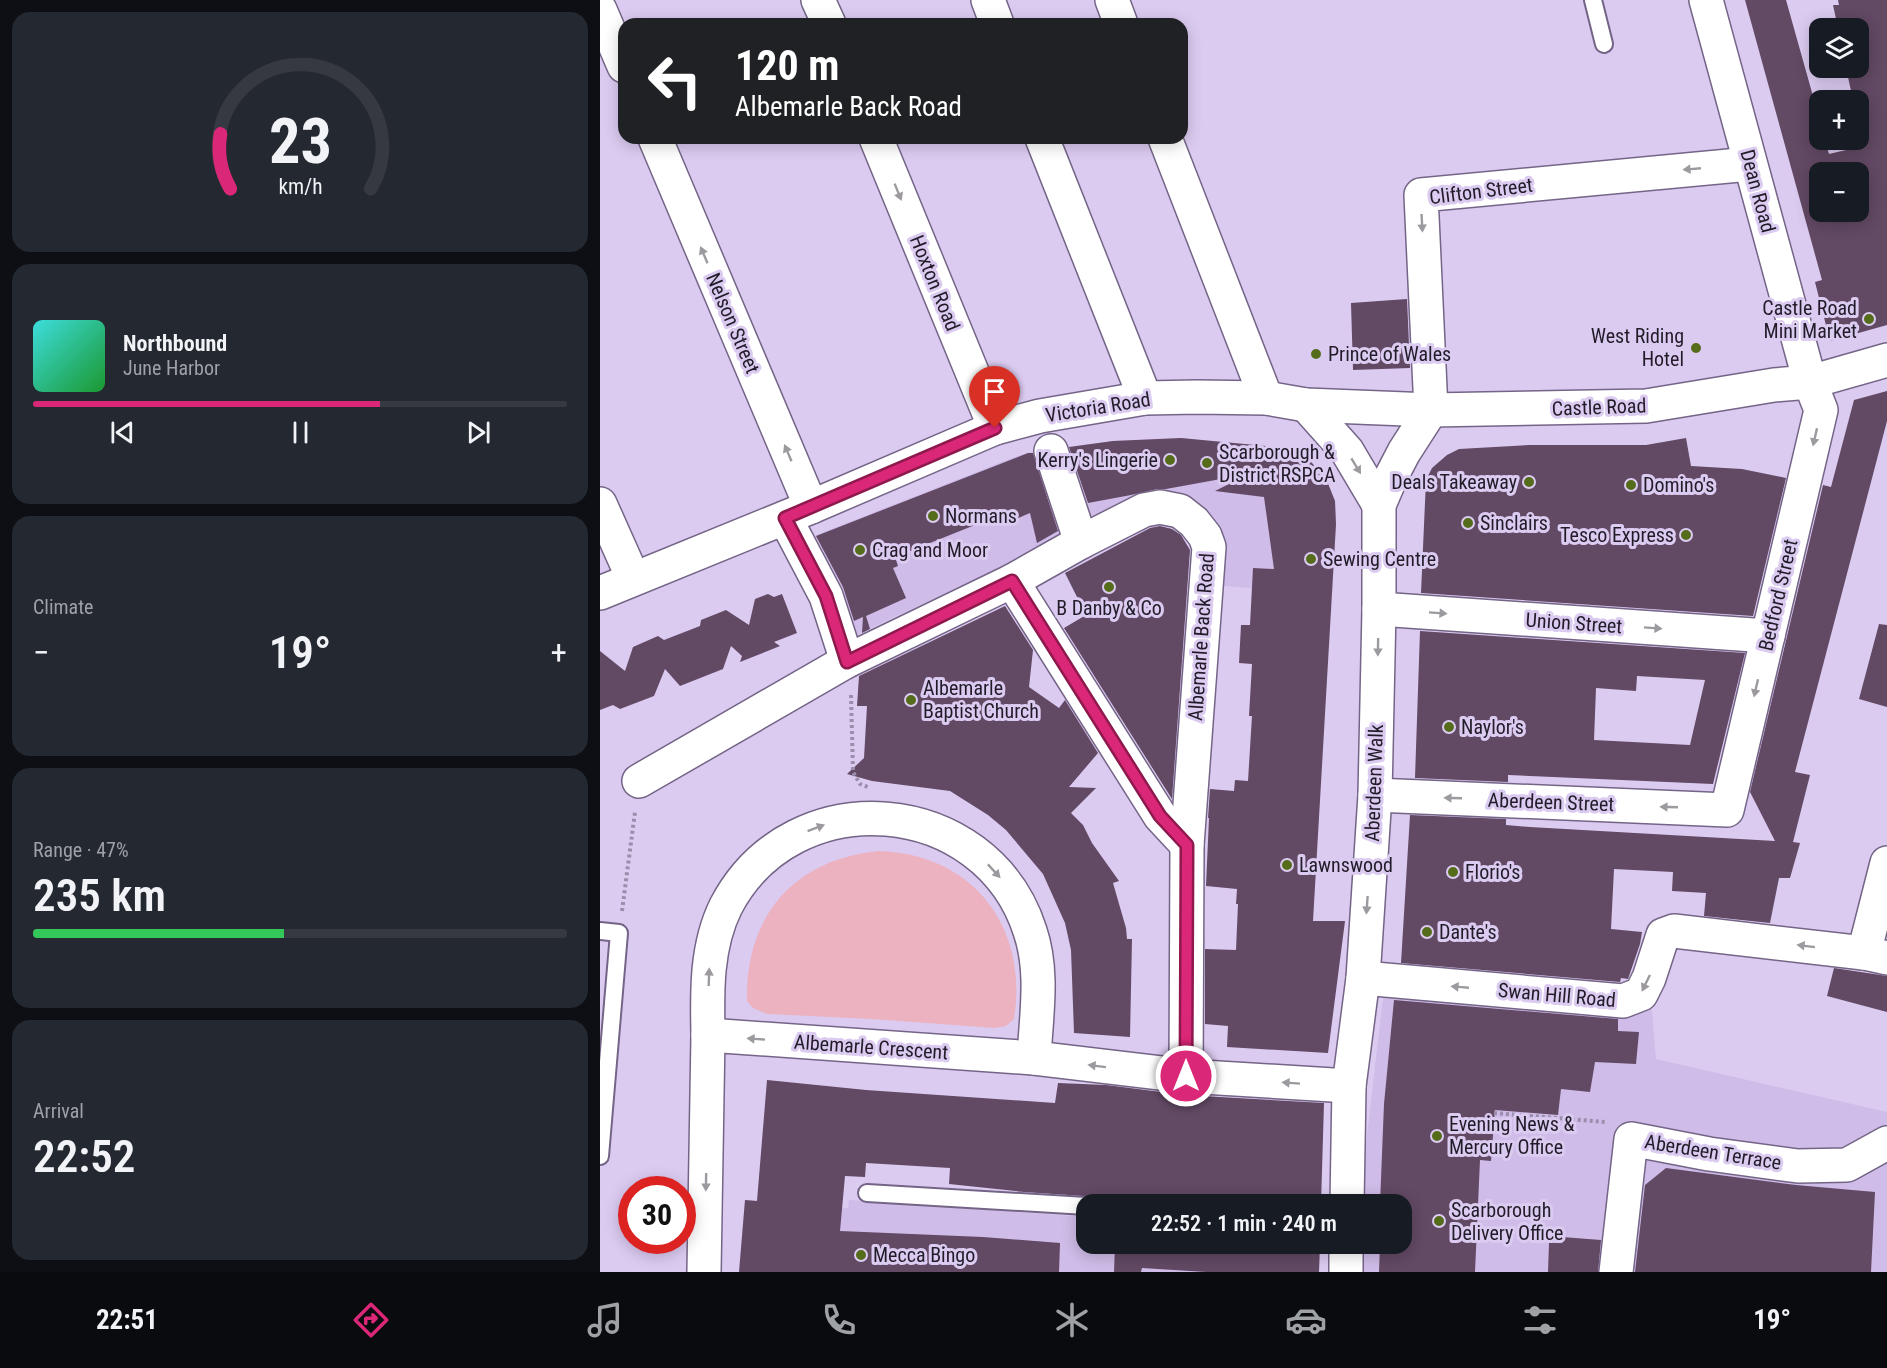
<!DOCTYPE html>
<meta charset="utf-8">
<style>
body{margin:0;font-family:"Roboto Condensed",sans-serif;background:#242831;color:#f1f3f6;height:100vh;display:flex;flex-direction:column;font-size:22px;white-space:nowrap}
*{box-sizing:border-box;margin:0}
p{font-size:20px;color:#9ea1a6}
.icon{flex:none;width:33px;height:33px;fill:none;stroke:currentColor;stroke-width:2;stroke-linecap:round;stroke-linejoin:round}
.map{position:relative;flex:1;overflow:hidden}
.sheet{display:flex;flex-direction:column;gap:12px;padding:12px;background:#0d0f14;width:600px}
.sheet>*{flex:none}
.guide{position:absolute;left:18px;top:18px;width:570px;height:126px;border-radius:18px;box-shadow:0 3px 15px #0003;background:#202124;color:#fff;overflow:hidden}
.controls{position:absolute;left:1209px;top:18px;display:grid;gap:12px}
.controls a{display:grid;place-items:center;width:60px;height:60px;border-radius:12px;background:#171b24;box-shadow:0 3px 15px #0003;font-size:30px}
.speed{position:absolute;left:18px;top:1176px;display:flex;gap:12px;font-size:30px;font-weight:700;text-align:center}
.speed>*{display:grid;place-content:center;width:78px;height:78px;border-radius:50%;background:#171b24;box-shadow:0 3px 15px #0003;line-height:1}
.speed .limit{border:9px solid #d22;background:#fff;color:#111}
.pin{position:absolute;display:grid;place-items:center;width:51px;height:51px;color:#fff;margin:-62px -26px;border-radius:50% 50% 50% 0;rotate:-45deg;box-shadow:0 0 6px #0007}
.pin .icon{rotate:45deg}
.me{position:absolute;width:66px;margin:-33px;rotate:0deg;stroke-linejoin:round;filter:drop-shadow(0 0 4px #0008)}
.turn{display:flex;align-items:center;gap:21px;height:126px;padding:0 18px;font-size:27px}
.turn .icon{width:78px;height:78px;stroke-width:2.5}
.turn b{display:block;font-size:42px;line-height:51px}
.big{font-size:45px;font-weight:600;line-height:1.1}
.sheet .card{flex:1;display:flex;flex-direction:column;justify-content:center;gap:9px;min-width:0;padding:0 21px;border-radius:18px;background:#242831}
.sheet .dial{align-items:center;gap:0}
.dial svg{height:156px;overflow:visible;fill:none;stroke:#363941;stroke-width:7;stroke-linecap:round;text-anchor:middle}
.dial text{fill:#f1f3f6;stroke:none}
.song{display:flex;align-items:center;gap:18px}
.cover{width:72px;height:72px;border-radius:9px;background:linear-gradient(135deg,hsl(180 70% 55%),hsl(130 70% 35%))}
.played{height:6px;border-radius:3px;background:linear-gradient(90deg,#db2777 65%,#363941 65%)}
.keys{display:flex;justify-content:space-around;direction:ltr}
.heat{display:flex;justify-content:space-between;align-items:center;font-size:33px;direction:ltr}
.charge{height:9px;border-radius:4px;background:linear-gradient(90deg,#34c759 47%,#363941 0)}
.trip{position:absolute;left:476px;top:1194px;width:336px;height:60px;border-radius:18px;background:#171b24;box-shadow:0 3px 15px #0003;font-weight:600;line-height:60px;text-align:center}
.tabs{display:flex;height:96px;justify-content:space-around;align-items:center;background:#090b0e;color:#9ea1a6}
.tabs .icon{width:42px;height:42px}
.tabs .on{color:#db2777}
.tabs b{font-size:27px;color:#f1f3f6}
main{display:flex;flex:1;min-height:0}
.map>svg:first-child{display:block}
.built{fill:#cfbce8}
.green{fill:#ecb2bf}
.building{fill:#624964;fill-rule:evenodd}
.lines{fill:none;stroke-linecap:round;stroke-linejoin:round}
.lane-casing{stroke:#746587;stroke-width:20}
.street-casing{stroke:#746587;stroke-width:36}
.secondary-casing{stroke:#746587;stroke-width:36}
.path{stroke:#9b8eac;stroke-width:4;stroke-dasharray:3 3;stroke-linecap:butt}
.lane{stroke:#fff;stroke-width:16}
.street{stroke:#fff;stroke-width:33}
.secondary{stroke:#fff;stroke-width:33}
.oneway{fill:#9c999f}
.route-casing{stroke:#8e194d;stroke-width:15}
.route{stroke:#db2777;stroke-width:10}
.poi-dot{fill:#556c1b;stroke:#dbcbf1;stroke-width:2}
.labels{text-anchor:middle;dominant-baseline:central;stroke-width:6;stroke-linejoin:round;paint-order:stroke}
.street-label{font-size:20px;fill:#221c29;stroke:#dbcbf1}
.poi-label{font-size:20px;fill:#221c29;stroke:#dbcbf1;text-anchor:start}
</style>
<main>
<section class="sheet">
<div class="card dial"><svg viewBox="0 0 100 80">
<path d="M14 69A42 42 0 1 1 86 69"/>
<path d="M14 69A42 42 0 0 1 9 41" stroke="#db2777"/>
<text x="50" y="56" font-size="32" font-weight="700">23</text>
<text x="50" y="72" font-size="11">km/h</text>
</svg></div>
<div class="card">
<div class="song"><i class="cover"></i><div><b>Northbound</b><p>June Harbor</p></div></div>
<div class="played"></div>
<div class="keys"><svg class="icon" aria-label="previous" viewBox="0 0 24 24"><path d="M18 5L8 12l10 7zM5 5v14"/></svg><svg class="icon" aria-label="pause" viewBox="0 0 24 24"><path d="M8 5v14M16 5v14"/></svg><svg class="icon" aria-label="next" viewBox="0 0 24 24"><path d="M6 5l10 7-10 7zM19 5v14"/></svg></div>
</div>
<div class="card"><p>Climate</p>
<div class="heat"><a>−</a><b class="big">19°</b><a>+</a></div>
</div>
<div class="card"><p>Range · 47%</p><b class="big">235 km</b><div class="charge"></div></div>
<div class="card"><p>Arrival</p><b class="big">22:52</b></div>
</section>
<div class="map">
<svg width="1287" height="1272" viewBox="0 0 1287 1272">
<rect width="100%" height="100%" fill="#dbcbf1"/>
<g class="built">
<polygon points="581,438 693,451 712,463 727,481 735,501 736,524 732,593 623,586 625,539 604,511 522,504 484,519 465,448 513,441"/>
<polygon points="435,451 464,537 252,637 214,536 412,458"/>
<polygon points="784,989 1051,999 1056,1059 1287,1112 1287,1272 752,1272 755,1244 801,1244 801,1204 759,1204"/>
<polygon points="145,1200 242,1208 248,1208 249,1200 486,1217 486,1244 720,1244 719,1272 139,1272"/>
</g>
<path class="green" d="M279,851C374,854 429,928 414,1019L406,1026L395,1028L272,1019L167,1014L153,1008L147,1001C145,916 194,859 279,851Z"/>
<g class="building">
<path d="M1145,0H1186L1220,121V140H1225L1229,154L1263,146L1258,125V100H1253L1246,68H1258V28H1238L1233,5H1239L1238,0H1287V325L1230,341L1215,282L1222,280ZM1220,172H1258V212H1220Z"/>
<polygon points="807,299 810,368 753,370 751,303"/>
<polygon points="1287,391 1287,421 1195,772 1210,775 1193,842 1200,843 1190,878 1179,878 1170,923 1104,916 1106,893 1072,891 1073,872 1014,869 1011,929 1042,932 1040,944 1028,979 1021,978 1020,982 801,963 810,815 906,819 906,825 930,827 1175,841 1150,792 1223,485 1231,487 1254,400"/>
<polygon points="581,438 666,446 693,451 712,463 727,481 735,501 736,524 713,921 745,921 728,1053 627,1047 628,1026 605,1024 605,949 636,950 638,904 636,904 637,889 606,886 609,818 608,818 610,789 634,791 635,780 648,781 652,716 649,716 652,664 639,663 641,625 650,625 653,568 674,569 664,497 615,491 643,477 643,475 566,489 557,489 531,495 488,503 469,447 513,441"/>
<polygon points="1086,438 1091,466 1142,469 1186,478 1153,616 821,593 826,480 832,468 847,455 859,449 930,445 1046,445"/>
<polygon points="428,453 433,453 458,531 437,543 430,513 404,524 400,515 295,557 298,566 293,568 306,598 266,616 270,629 262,633 263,617 254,621 243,587 216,536"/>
<polygon points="560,526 572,529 581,535 590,550 572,799 464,628 486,615 465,573 550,528"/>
<polygon points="168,594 174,597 182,594 197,633 174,642 180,646 140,662 142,656 131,646 123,669 80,686 65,669 54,696 20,709 13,705 0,710 0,651 25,671 33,647 58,636 64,640 100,626 101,620 126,610 149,625 155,599"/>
<polygon points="405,606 433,650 429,687 459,708 465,700 498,753 469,787 496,788 471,813 483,825 492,843 519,881 513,883 526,928 527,939 532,939 530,1037 474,1033 471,950 465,923 443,874 406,830 388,815 350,791 272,781 247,774 264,758 267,706 257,706 259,676"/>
<polygon points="1279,624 1287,625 1287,707 1259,699"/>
<path d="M820,631L1145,653L1113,784L908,775V782L815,778ZM1037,676L1105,680L1090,745L994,740L996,688L1036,691Z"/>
<polygon points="1234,968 1287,976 1287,1012 1227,996"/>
<polygon points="794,1000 1018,1019 1018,1031 1039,1032 1036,1064 995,1062 990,1092 961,1089 958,1115 895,1110 891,1161 880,1160 875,1272 779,1272 780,1244 801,1244 801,1204 780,1204 784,1104"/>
<polygon points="167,1080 266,1090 455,1103 458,1083 506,1085 585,1095 724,1103 721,1204 690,1204 572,1196 572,1202 424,1192 349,1184 350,1168 266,1163 265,1177 245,1176 240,1231 383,1237 460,1243 459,1272 139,1272 145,1200 157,1201"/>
<polygon points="1066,1168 1196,1185 1275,1192 1271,1272 1035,1272 1045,1185"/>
<polygon points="962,1237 1001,1240 998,1272 948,1272 949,1243 962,1243"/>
<polygon points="515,1244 720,1244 719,1272 606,1272 542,1268 541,1272 514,1272"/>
</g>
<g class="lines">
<g class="lane-casing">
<g id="lane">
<polyline points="993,0 1004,44"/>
<polyline points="0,931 19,933 0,1156"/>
<polyline points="267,1193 486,1206"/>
</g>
</g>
<g class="street-casing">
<g id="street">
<polyline points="218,0 229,24"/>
<polyline points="388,0 397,24"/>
<polyline points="512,0 521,24"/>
<polyline points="0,10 24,66"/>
<polyline points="55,138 211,507"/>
<polyline points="276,138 395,428"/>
<polyline points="442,138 545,398"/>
<polyline points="565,138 666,398"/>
<polyline points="706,405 747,451 779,505"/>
<polyline points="451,451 481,542"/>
<polyline points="0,504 33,578"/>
<polyline points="185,518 226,596 247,661"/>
<polyline points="412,581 560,816 587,845"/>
<polyline points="779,609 1168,636"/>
<polyline points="39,781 247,661 412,581 481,542 544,510 560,507 580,511 594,522 605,536 609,547 587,845 586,1076"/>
<polyline points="775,795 1127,810 1221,410 1210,382 1106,0"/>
<polyline points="1264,953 1287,863"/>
<polyline points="763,978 1023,1001 1041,994 1049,978 1063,935 1074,931 1264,953 1287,958"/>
<path d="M108,1035C107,992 106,946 126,906C193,778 386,794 430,931C444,972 436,1016 434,1058"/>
<polyline points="747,1204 749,1086 763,978 775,795 779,609 779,505 791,477 804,452 831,410 821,195 1150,164"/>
<polyline points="104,1272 108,1035 434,1058 586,1076 749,1086"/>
<polyline points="746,1272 746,1244"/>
<polyline points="1016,1272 1031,1139 1109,1154 1198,1166 1247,1165 1287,1143"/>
</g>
</g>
<g class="secondary-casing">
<polyline id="secondary" points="0,593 211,507 395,428 440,416 545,398 597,397 666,398 706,405 831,410 1046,406 1174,385 1210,382 1287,360"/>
</g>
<g class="path">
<polyline points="251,695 253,772 260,784 268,787"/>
<polyline points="22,911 35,812"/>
<polyline points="894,1113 1006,1122"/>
</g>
<use href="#lane" class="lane"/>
<use href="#street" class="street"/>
<use href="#secondary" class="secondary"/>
</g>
<defs><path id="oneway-solid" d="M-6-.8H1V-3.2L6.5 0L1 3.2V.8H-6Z" transform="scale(1.5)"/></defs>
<g class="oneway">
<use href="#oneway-solid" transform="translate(1092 169) rotate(175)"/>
<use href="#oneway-solid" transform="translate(298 192) rotate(68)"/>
<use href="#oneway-solid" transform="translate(822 223) rotate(87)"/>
<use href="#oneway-solid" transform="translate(104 255) rotate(-113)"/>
<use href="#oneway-solid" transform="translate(1215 437) rotate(103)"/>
<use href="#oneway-solid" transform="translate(188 453) rotate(-113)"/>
<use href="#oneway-solid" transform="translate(756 466) rotate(59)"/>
<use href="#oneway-solid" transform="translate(838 613) rotate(4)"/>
<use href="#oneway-solid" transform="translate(1053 628) rotate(4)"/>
<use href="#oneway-solid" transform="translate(778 647) rotate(91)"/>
<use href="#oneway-solid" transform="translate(1156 688) rotate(103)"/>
<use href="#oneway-solid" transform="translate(853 798) rotate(-178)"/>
<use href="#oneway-solid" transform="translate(1069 807) rotate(-178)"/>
<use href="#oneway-solid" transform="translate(216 828) rotate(-21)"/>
<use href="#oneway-solid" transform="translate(394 871) rotate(47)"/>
<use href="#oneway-solid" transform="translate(767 905) rotate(94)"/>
<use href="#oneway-solid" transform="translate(1206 946) rotate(-173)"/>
<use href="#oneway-solid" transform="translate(109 977) rotate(-88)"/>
<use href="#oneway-solid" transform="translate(1046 983) rotate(116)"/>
<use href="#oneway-solid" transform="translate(860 987) rotate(-175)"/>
<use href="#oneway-solid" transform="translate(156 1039) rotate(-176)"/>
<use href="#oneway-solid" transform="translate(497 1066) rotate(-173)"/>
<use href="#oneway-solid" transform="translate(691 1083) rotate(-176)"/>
<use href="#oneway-solid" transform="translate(106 1182) rotate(91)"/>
</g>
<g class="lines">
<g class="route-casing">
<polyline id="route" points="395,428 185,518 226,596 247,662 412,581 560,816 587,845 586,1076"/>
</g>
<use href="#route" class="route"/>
</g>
<g class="poi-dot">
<circle cx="1269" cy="319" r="6"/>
<circle cx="1096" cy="348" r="6"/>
<circle cx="716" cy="354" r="6"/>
<circle cx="570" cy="460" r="6"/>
<circle cx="607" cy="463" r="6"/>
<circle cx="929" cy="482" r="6"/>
<circle cx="1031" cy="485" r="6"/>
<circle cx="333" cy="516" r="6"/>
<circle cx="868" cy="523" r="6"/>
<circle cx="1086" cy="535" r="6"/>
<circle cx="260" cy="550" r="6"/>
<circle cx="711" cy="559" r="6"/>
<circle cx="509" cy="587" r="6"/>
<circle cx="311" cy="700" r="6"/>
<circle cx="849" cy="727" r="6"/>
<circle cx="687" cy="865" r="6"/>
<circle cx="853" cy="872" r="6"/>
<circle cx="827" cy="932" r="6"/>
<circle cx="837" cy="1136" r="6"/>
<circle cx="839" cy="1221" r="6"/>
<circle cx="261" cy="1255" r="6"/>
</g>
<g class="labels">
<g class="street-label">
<text transform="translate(881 191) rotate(-7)">Clifton Street</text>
<text transform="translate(1158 191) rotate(75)">Dean Road</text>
<text transform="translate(335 283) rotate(68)">Hoxton Road</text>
<text transform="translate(133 323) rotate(67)">Nelson Street</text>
<text transform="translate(498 407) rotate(-9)">Victoria Road</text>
<text transform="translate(999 407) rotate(-2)">Castle Road</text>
<text transform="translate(1178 595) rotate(-77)">Bedford Street</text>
<text transform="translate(974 623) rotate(4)">Union Street</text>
<text transform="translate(601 637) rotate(-86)">Albemarle Back Road</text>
<text transform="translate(774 783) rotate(-88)">Aberdeen Walk</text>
<text transform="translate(951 802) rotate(2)">Aberdeen Street</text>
<text transform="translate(957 995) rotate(5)">Swan Hill Road</text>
<text transform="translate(271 1047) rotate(4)">Albemarle Crescent</text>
<text transform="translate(1113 1152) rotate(9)">Aberdeen Terrace</text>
</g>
<g class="poi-label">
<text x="1257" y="308" text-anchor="end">Castle Road<tspan x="1257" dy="23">Mini Market</tspan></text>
<text x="1084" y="336" text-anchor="end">West Riding<tspan x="1084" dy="23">Hotel</tspan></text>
<text x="728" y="354">Prince of Wales</text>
<text x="619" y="452">Scarborough &amp;<tspan x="619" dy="23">District RSPCA</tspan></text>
<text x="558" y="460" text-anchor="end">Kerry's Lingerie</text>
<text x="917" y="482" text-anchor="end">Deals Takeaway</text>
<text x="1043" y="485">Domino's</text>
<text x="345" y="516">Normans</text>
<text x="880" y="523">Sinclairs</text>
<text x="1074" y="535" text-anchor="end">Tesco Express</text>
<text x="272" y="550">Crag and Moor</text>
<text x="723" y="559">Sewing Centre</text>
<text x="509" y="608" text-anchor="middle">B Danby &amp; Co</text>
<text x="323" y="688">Albemarle<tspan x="323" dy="23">Baptist Church</tspan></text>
<text x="861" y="727">Naylor's</text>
<text x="699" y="865">Lawnswood</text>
<text x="865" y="872">Florio's</text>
<text x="839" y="932">Dante's</text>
<text x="849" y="1124">Evening News &amp;<tspan x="849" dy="23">Mercury Office</tspan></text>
<text x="851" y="1210">Scarborough<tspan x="851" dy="23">Delivery Office</tspan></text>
<text x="273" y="1255">Mecca Bingo</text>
</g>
</g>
</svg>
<div class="controls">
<a><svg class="icon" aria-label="layers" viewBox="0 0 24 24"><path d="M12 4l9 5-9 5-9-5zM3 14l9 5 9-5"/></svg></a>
<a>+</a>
<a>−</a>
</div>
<div class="speed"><div class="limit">30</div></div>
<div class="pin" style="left:395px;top:428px;background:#d93025"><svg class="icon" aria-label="arrive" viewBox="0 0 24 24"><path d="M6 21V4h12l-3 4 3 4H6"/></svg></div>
<svg class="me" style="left:586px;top:1076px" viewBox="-20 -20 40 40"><circle r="17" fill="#db2777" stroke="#fff" stroke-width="3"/><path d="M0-11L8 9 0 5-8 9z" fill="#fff"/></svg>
<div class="trip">22:52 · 1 min · 240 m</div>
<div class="guide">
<div class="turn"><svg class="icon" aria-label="left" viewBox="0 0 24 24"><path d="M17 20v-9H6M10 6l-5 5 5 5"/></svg><div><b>120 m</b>Albemarle Back Road</div></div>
</div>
</div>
</main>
<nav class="tabs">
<b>22:51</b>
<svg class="icon on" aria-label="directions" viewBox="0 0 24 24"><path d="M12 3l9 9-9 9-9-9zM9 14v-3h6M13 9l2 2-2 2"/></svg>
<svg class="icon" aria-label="music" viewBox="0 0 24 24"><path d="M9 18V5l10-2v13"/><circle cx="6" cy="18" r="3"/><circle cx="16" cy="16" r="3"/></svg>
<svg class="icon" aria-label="phone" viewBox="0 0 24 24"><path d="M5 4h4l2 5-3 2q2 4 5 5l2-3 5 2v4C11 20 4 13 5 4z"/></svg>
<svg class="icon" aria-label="climate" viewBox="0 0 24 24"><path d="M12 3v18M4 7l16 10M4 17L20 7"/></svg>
<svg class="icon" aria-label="car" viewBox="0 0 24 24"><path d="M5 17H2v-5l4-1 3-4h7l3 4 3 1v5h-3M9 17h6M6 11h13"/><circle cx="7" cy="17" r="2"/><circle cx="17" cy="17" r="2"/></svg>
<svg class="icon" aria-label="filters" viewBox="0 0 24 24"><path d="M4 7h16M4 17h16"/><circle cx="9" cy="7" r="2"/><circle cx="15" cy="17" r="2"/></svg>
<b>19°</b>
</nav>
